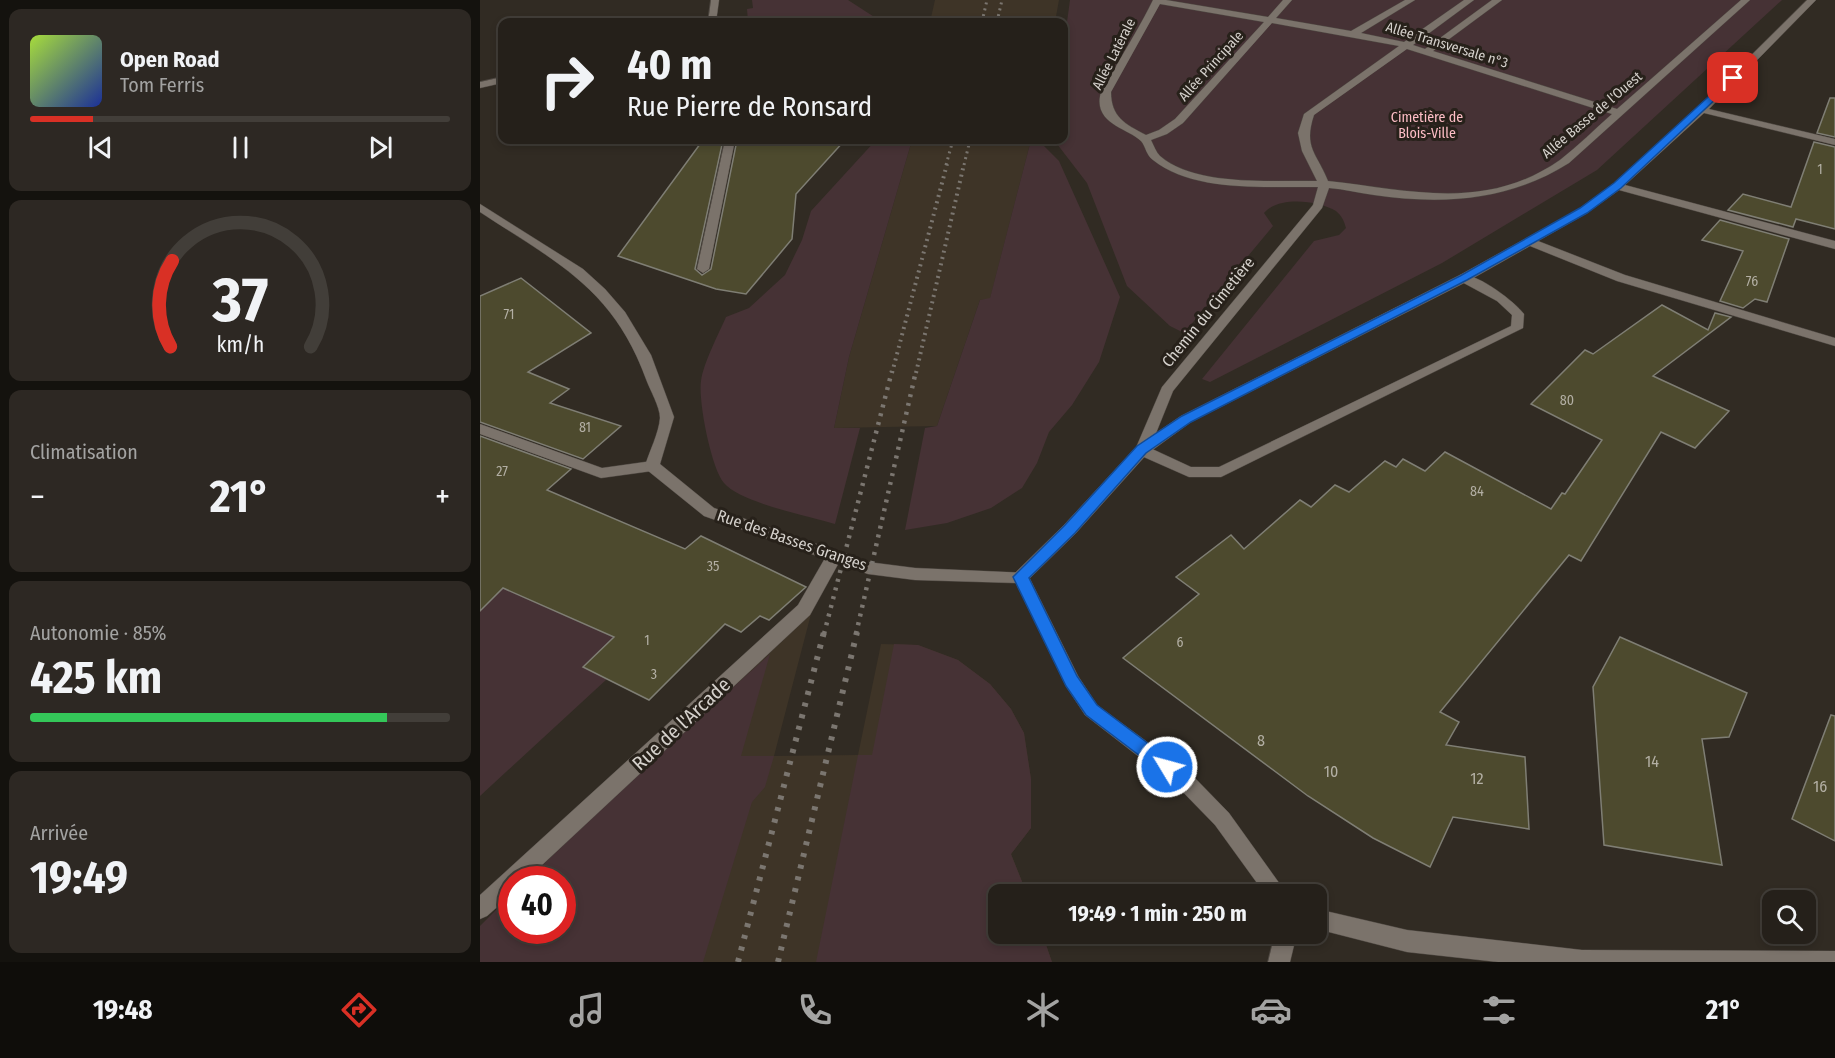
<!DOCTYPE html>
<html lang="fr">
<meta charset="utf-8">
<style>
body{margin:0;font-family:"Fira Sans Condensed",sans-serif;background:#2d2823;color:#f1f3f6;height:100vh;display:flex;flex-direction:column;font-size:22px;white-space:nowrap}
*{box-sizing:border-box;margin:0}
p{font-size:20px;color:#a3a3a2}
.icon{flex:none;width:33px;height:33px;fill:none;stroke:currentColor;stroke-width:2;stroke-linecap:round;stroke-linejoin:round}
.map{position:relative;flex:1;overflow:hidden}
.drawer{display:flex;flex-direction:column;gap:9px;padding:9px;background:#14120e;width:480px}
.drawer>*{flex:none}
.hud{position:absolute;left:18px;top:18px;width:570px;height:126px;border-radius:12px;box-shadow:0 3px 9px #0003,0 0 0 2px #423e39;background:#25201a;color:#f1f3f6;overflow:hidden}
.fabs{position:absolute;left:1282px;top:890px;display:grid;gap:12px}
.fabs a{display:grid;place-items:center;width:54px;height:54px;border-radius:12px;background:#25201a;box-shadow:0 3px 9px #0003,0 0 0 2px #423e39;font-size:30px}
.speed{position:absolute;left:18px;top:866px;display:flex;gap:12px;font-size:30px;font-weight:700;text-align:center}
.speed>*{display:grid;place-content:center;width:78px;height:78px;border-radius:50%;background:#25201a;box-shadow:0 3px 9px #0003,0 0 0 2px #423e39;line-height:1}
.speed .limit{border:9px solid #d22;background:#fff;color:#111}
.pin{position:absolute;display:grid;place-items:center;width:51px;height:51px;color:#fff;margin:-26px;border-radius:12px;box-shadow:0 3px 9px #0006}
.me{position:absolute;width:66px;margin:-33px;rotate:307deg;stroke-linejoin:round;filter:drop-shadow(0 0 4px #0008)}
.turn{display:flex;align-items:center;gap:21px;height:126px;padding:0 30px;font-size:27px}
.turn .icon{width:78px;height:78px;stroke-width:2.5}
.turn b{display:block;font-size:42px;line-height:51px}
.big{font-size:45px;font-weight:700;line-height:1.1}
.drawer .tile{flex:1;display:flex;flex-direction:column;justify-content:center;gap:9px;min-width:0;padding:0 21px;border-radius:12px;background:#2d2823}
.drawer .dial{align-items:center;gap:0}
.dial svg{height:156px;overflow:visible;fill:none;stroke:#423e39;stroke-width:7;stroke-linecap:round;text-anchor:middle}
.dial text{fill:#f1f3f6;stroke:none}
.song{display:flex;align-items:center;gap:18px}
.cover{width:72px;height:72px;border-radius:9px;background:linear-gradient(135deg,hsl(80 70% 55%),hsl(230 70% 35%))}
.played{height:6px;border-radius:3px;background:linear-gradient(90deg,#d93025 15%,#423e39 15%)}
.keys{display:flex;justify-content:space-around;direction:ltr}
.heat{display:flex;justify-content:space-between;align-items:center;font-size:33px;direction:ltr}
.charge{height:9px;border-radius:4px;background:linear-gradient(90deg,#34c759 85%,#423e39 0)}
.trip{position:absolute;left:508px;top:884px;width:339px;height:60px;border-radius:12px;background:#25201a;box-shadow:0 3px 9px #0003,0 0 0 2px #423e39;font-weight:700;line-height:60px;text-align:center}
.tab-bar{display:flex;height:96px;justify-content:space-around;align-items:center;background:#0f0d0a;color:#a3a3a2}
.tab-bar .icon{width:42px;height:42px}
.tab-bar .current{color:#d93025}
.tab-bar b{font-size:27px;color:#f1f3f6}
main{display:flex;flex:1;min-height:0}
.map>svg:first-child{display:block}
.built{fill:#3e3427}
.green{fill:#463235}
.building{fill:#4d4a2e;stroke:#7f7e74;stroke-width:1.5}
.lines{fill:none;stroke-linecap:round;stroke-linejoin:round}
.service-casing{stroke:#4e4842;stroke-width:1}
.pedestrian-casing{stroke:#4e4842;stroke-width:1}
.minor-casing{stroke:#4e4842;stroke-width:1}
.tertiary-casing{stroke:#4e4842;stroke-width:1}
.service{fill:#7b736b;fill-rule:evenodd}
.pedestrian{fill:#7b736b;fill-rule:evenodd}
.minor{fill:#7b736b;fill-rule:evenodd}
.tertiary{fill:#7b736b;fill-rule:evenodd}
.rail-far3{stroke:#7b7670;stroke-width:3;stroke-dasharray:2 4;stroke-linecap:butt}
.rail-far2{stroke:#7b7670;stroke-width:4;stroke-dasharray:2 4.5;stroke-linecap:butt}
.rail-far1{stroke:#7b7670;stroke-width:4.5;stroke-dasharray:3 6;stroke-linecap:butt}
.rail{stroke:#7b7670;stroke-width:6;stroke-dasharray:4 8;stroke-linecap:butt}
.route{fill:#1a73e8;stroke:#114b97;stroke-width:1.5}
.labels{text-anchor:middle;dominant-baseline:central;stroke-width:6;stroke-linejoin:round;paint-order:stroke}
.far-street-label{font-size:14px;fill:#d5d1cc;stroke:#27211a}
.far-park-label{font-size:14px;fill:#febec6;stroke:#27211a}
.number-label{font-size:14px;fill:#b3afa4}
.street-label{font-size:16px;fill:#d5d1cc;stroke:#27211a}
.near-number-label{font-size:16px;fill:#b3afa4}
.near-street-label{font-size:20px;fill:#d5d1cc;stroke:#27211a}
</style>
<main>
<section class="drawer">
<div class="tile">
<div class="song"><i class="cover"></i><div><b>Open Road</b><p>Tom Ferris</p></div></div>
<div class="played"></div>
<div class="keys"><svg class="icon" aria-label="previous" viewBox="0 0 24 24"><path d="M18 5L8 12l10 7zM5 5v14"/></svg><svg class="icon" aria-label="pause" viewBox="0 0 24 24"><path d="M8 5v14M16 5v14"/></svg><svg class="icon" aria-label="next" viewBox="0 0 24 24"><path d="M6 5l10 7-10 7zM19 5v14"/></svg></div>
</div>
<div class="tile dial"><svg viewBox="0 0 100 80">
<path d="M14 69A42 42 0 1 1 86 69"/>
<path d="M14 69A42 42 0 0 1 15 25" stroke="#d93025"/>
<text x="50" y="56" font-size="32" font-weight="700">37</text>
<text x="50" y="72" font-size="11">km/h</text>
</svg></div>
<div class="tile"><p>Climatisation</p>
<div class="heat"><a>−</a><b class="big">21°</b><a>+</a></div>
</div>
<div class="tile"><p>Autonomie · 85%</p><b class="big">425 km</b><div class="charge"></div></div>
<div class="tile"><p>Arrivée</p><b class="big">19:49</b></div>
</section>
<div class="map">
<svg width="1355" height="962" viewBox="0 0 1355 962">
<rect width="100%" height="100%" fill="#312b23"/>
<g class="built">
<polygon points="455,0 579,0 575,22 450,22"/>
<polygon points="432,140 551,140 510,299 500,300 457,426 354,428 369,357"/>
<polygon points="331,614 294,756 378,755 401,644 438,645 478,660 510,684 531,709 544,733 551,779 551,828 531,854 547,894 519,894 519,933 562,933 572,962 145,962 178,754"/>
</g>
<g class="green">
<polygon points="272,0 368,0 402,22 268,22 267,9 273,8"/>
<path d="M590,0H1302L1117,170L962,263L730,382L722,379L834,241L859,235L866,228C864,221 862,216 856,211C838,200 798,196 784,213L793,226L704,333L690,326L647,286L607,183L574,140H584V44Z"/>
<path d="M396,140H432L369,357L354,428H380L355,524C329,516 261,503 244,483C231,468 218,400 221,381C223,364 239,333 246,317L269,308L305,275L322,240L331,211Z"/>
<polygon points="551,140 558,140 579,161 640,297 619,362 592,405 569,432 557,463 542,488 511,508 467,523 425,530 445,428 457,426 500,300 510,298"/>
<polygon points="23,588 187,593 103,667 127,679 0,796 0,591"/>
<polygon points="414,644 438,645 478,660 510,684 531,709 544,733 551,779 551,828 531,854 547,894 519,894 519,933 562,933 572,962 336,962 378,755 392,755"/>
<polygon points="290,654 261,756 294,756 285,787 272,802 223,962 0,962 0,926 31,895 32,930 82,930 82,879 48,879 171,761"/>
</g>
<g class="building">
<polygon points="1350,98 1355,98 1355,137 1337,133"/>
<polygon points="223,140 243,140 215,269 222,275 231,269 257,140 365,140 316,194 312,239 266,294 236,289 138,256"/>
<polygon points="1334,142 1355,147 1355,229 1316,219 1313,227 1248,210 1263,194 1311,207"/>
<polygon points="1240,220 1309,239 1287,302 1275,299 1263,308 1240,301 1263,251 1222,240"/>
<polygon points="41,278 111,333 48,372 89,389 70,403 141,426 103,459 0,422 0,296"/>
<polygon points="1182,305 1228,330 1235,313 1251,317 1173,376 1249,411 1215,448 1181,432 1101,561 1089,555 960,712 979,722 966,745 1045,757 1049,829 973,817 950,867 893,838 828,796 643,658 719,594 696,577 751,535 764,549 820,500 831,507 855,485 869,492 905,461 916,467 923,459 945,471 965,452 1071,509 1082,493 1085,494 1122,440 1051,404 1105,350 1113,354"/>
<polygon points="0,436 91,469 67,490 205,549 221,536 326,587 289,620 280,616 261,632 245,624 169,700 103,667 134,637 23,588 0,611"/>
<polygon points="1140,637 1267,693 1249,737 1222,739 1242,865 1124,845 1113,687"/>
<polygon points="1351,715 1355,716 1355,841 1312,819"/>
</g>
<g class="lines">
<g class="service-casing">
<path id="service" d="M673,0H686L788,17L803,0H812L796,18L871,31L925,0H935L881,33L924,42L984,0H994L933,45L945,49L1012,0H1022L953,51L1137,109L1261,0H1270L1089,163C1029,201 963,205 894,195C879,193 864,189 849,188L842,208L693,391L670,448L711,467H739L1031,326L1032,315L1017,301L980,281V275C996,272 1034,301 1044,314L1043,328L741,477H709L657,454L655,450L682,387L833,205L838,187C787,186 714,193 673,160C666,155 666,147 661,141C648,128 612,124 621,92C624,84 631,75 635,68C648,45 662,23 673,0ZM680,4L784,22L695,119L679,130L666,135C645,124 631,117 631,92ZM792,23L919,46L824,114L818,133L822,151L837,181C792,180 716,187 680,156C676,152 674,146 671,140L687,134L703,123ZM927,49L1132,114C1115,129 1098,146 1080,160C1005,212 931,190 848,181C837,153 823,148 834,115Z"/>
</g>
<g class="pedestrian-casing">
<polygon id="pedestrian" points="354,551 360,553 362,557 330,615 47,879 32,879 32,894 7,916 0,919 0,895 318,605 348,553"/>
</g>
<g class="minor-casing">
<g id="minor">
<polygon points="231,0 239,0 236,22 228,22"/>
<polygon points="1327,0 1336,0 1229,109 1355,139 1355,145 1224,113 1145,185 1355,241 1355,249 1139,190 1107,213 1058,241 1145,275 1355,338 1355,346 1137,281 1050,246 988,281 711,422 667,454 596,533 547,581 541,583 535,581 533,577 535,573 584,525 657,446 701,416 980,275 1099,209 1133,184 1218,108"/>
<polygon points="22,77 22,83 0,88 0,82"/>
<polygon points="245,140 255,140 229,269 223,273 217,269"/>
<polygon points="0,424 122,468 172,461 179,466 172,471 121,478 0,434"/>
<polygon points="795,933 817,933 810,962 788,962"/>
</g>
</g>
<g class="tertiary-casing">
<g id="tertiary">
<path d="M0,204L103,269L125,289L145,312L171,355L194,417L180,464L234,508L388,562L435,568L547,573L598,676L617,705L712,775L749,813L807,894H785L735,825L698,787L605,715L586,686L536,583L435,580L388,574L224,516L167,470L165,466C169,452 179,433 180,418C180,407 170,390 166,379C133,288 76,262 0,212Z"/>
<polygon points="837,909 927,930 1102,950 1355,951 1355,962 1018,962 927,952 837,929"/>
</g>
</g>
<use href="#service" class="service"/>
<use href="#pedestrian" class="pedestrian"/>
<use href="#minor" class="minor"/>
<use href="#tertiary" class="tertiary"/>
<g class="rail-far3">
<polyline points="502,22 507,0"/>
<polyline points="517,22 522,0"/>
<polyline points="466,165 473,140"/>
<polyline points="484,165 490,140"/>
</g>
<g class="rail-far2">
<polyline points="412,373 467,164"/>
<polyline points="436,373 484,164"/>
</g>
<g class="rail-far1">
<polyline points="344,634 412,371"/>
<polyline points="376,634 436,371"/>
</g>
<g class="rail">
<polyline points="258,962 344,632"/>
<polyline points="298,962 377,632"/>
</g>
</g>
<polygon class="route" points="1250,77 1258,78 1141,188 1107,213 987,280 711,422 666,453 595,533 549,578 597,676 617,705 693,762 696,767 693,772 687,775 681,772 606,715 586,686 533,577 585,525 657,446 702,416 980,276 1100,208 1134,183"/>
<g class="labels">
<g class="far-street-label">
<text transform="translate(967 45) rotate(17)">Allée Transversale n°3</text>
<text transform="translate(634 54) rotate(-63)">Allée Latérale</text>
<text transform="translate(731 66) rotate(-48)">Allée Principale</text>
<text transform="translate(1112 115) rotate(-40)">Allée Basse de l'Ouest</text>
</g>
<g class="far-park-label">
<text x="947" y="117">Cimetière de<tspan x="947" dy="16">Blois-Ville</tspan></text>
</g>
<g class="number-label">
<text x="1340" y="169">1</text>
<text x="1272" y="281">76</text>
<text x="29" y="314">71</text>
<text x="1087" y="400">80</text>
<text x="105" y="427">81</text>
<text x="22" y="471">27</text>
<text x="997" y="491">84</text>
<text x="233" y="566">35</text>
<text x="167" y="640">1</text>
<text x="700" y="642">6</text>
<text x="174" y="674">3</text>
</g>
<g class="street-label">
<text transform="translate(728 312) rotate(-51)">Chemin du Cimetière</text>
<text transform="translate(312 540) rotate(19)">Rue des Basses Granges</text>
</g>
<g class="near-number-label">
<text x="781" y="740">8</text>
<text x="1172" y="761">14</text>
<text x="851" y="771">10</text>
<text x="997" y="778">12</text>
<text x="1340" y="786">16</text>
</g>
<g class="near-street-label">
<text transform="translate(201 724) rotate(-43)">Rue de l'Arcade</text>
</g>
</g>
</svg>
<div class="fabs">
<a><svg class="icon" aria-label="search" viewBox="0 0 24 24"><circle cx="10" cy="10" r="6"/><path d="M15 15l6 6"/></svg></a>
</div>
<div class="speed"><div class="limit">40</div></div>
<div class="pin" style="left:1253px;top:78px;background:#d93025"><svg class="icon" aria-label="arrive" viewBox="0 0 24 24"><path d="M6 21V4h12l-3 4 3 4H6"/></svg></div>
<svg class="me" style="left:687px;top:767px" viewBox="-20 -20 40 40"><circle r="17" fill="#1a73e8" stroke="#fff" stroke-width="3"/><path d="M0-11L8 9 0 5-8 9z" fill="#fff"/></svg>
<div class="trip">19:49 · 1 min · 250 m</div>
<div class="hud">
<div class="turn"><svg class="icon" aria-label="right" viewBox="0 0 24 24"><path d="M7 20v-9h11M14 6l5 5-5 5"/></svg><div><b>40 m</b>Rue Pierre de Ronsard</div></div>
</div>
</div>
</main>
<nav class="tab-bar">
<b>19:48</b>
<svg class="icon current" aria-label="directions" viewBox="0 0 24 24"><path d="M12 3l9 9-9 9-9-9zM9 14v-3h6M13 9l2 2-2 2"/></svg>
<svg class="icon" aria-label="music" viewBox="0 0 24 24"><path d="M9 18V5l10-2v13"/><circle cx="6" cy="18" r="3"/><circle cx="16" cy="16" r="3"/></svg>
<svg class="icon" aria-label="phone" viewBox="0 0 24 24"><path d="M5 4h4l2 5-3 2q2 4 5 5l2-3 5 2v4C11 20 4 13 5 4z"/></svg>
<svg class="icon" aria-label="climate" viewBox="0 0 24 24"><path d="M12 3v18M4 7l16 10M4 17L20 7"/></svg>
<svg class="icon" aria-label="car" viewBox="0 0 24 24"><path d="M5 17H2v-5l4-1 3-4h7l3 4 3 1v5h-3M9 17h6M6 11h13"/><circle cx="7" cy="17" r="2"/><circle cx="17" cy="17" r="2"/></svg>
<svg class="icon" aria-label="filters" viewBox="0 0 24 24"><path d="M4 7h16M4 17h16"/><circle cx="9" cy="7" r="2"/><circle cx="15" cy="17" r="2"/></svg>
<b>21°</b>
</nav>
